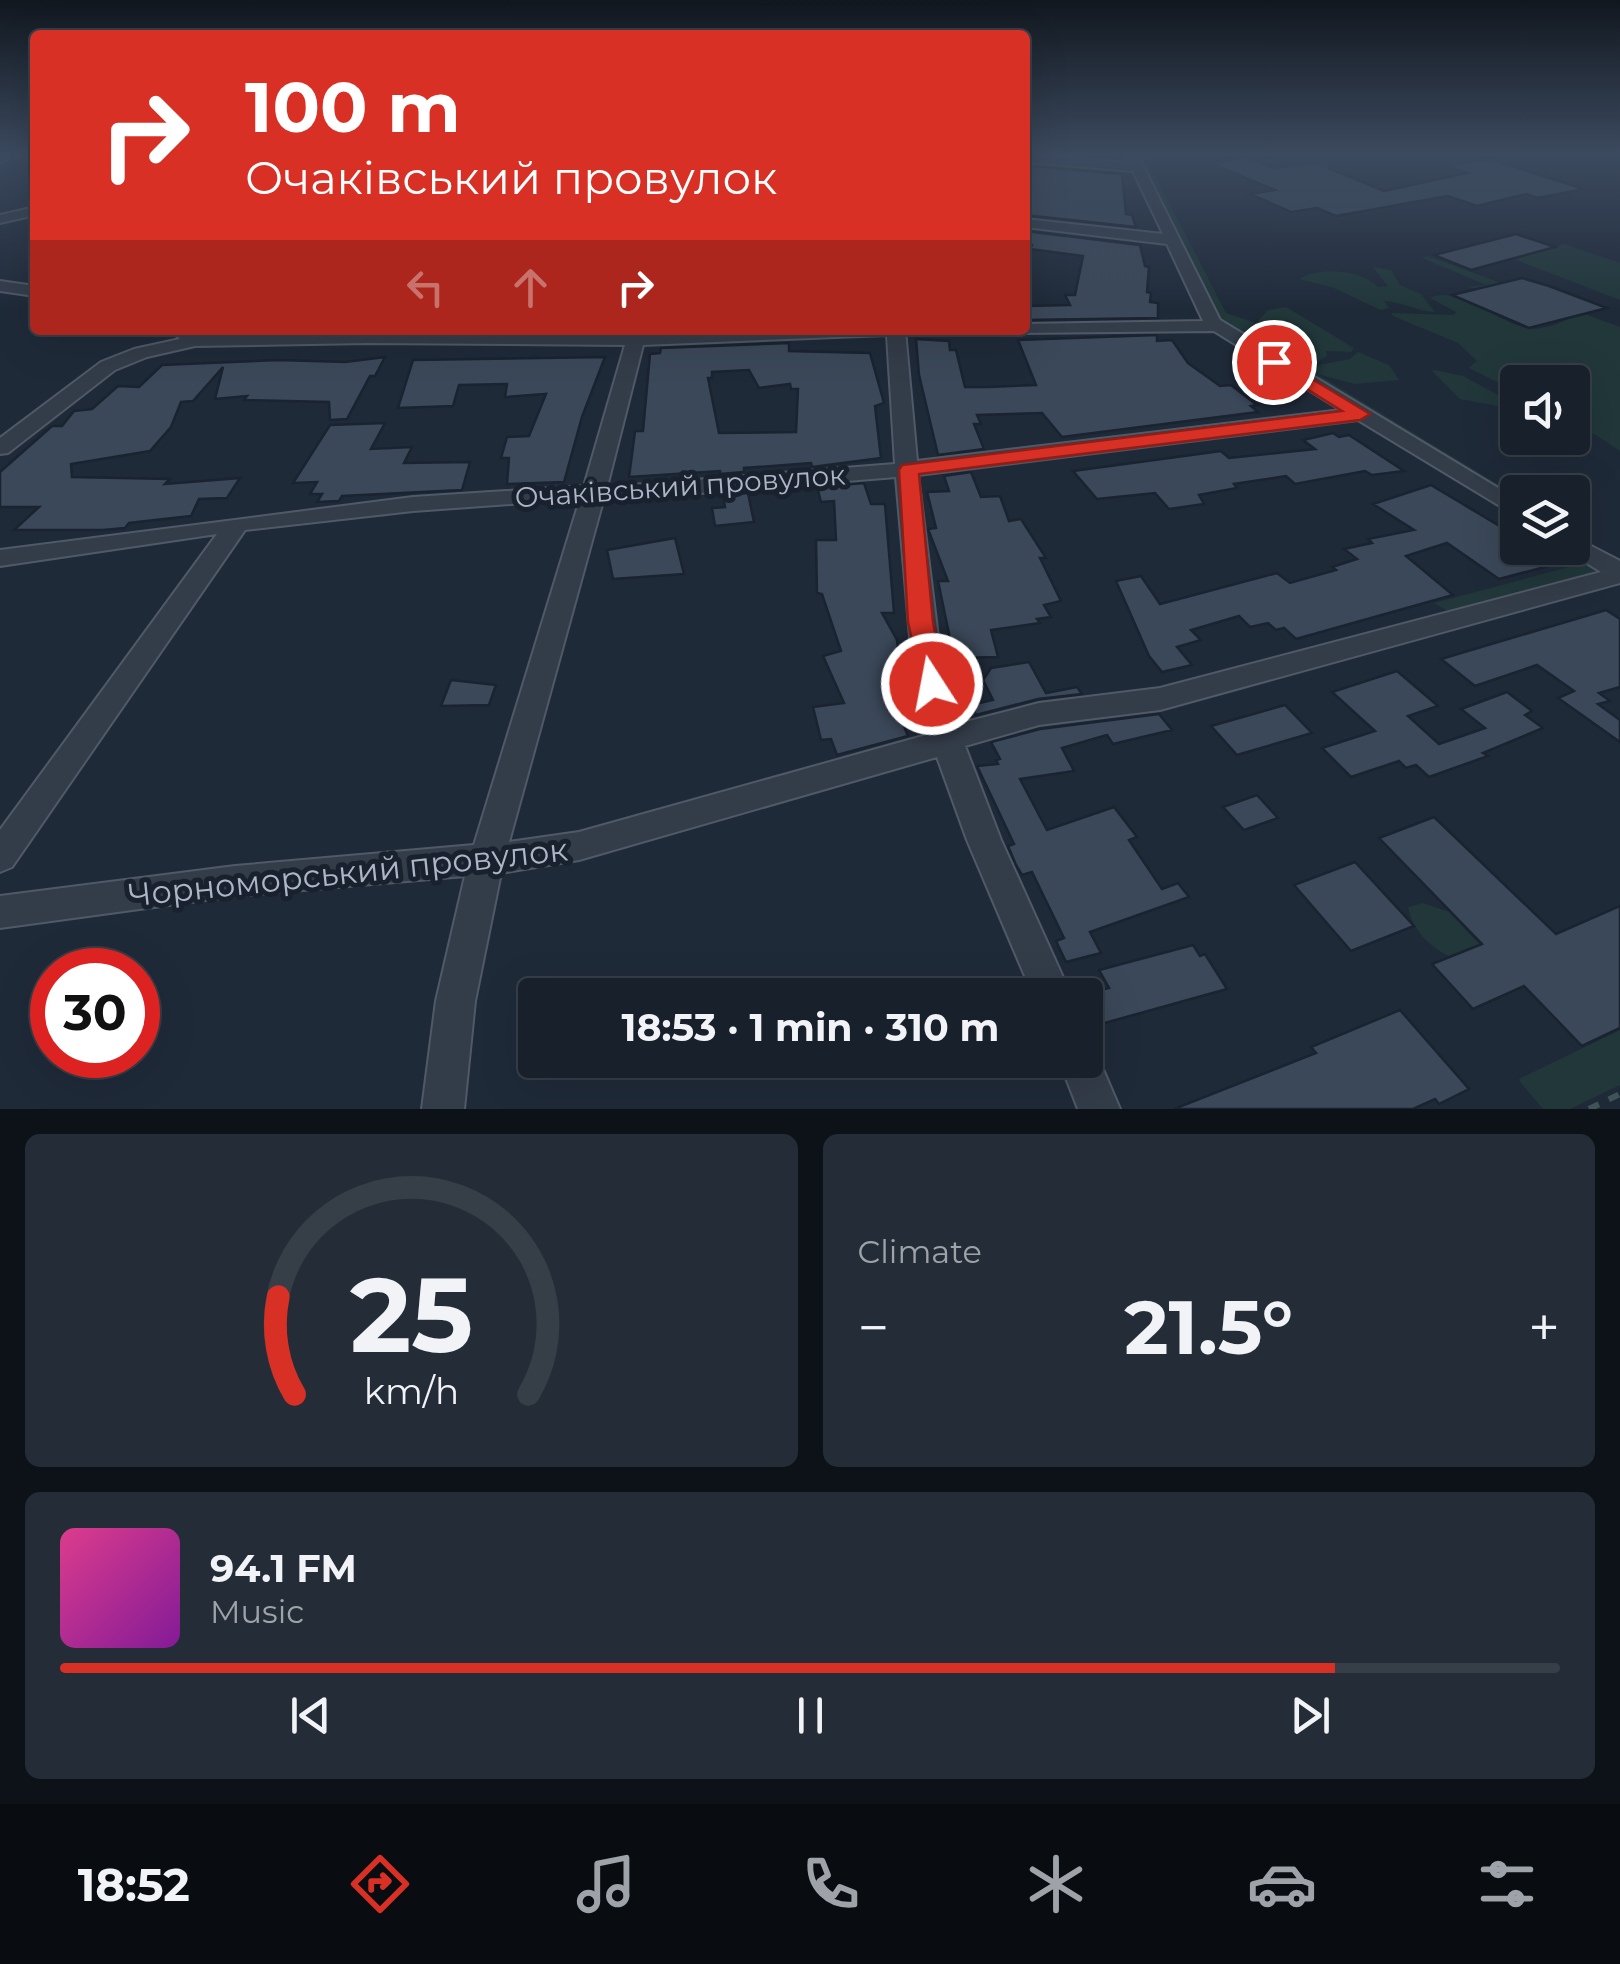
<!DOCTYPE html>
<meta charset="utf-8">
<style>
body{margin:0;font-family:Montserrat,sans-serif;background:#242d37;color:#f1f3f6;height:100vh;display:flex;flex-direction:column;font-size:38px;white-space:nowrap}
*{box-sizing:border-box;margin:0}
p{font-size:32px;color:#9ea3a9}
.icon{flex:none;width:55px;height:55px;fill:none;stroke:currentColor;stroke-width:2;stroke-linecap:round;stroke-linejoin:round}
.map{position:relative;height:1109px;overflow:hidden}
.side{display:flex;flex-direction:column;gap:25px;padding:25px;background:#0d1218;flex:1}
.side>*{flex:none}
.hud{position:absolute;left:30px;top:30px;width:1000px;height:305px;border-radius:10px;box-shadow:0 10px 40px #0002,0 0 0 2px #363e47;background:#d93025;color:#fff;overflow:hidden}
.tools{position:absolute;left:1500px;top:365px;display:grid;gap:20px}
.tools a{display:grid;place-items:center;width:90px;height:90px;border-radius:10px;background:#17202b;box-shadow:0 10px 40px #0002,0 0 0 2px #363e47;font-size:50px}
.speed{position:absolute;left:30px;top:948px;display:flex;gap:20px;font-size:50px;font-weight:700;text-align:center}
.speed>*{display:grid;place-content:center;width:130px;height:130px;border-radius:50%;background:#17202b;box-shadow:0 10px 40px #0002,0 0 0 2px #363e47;line-height:1}
.speed .limit{border:15px solid #d22;background:#fff;color:#111}
.pin{position:absolute;display:grid;place-items:center;width:85px;height:85px;color:#fff;margin:-42px;border:5px solid #fff;border-radius:50%;box-shadow:0 2px 10px #0007}
.me{position:absolute;width:110px;margin:-55px;rotate:349deg;stroke-linejoin:round;filter:drop-shadow(0 0 8px #0008)}
.turn{display:flex;align-items:center;gap:35px;height:210px;padding:0 50px;font-size:45px}
.turn .icon{width:130px;height:130px;stroke-width:2.5}
.turn b{display:block;font-size:70px;line-height:85px}
.lanes{display:flex;align-items:center;height:95px;padding:0 50px;background:#0003;justify-content:center;gap:50px;direction:ltr}
.lanes .off{opacity:.35}
.big{font-size:75px;font-weight:700;line-height:1.1}
.side .card{flex:1;display:flex;flex-direction:column;justify-content:center;gap:15px;min-width:0;padding:0 35px;border-radius:15px;background:#242d37}
.side .dial{align-items:center;gap:0}
.dial svg{height:260px;overflow:visible;fill:none;stroke:#363e47;stroke-width:7;stroke-linecap:round;text-anchor:middle}
.dial text{fill:#f1f3f6;stroke:none}
.song{display:flex;align-items:center;gap:30px}
.cover{width:120px;height:120px;border-radius:15px;background:linear-gradient(135deg,hsl(330 70% 55%),hsl(290 70% 35%))}
.played{height:10px;border-radius:5px;background:linear-gradient(90deg,#d93025 85%,#363e47 85%)}
.keys{display:flex;justify-content:space-around;direction:ltr}
.heat{display:flex;justify-content:space-between;align-items:center;font-size:55px;direction:ltr}
.side .tiles{flex:1;display:grid;gap:25px;grid-template-columns:1fr 1fr}
.card:last-child{grid-column:span 2}
.trip{position:absolute;left:518px;top:978px;width:585px;height:100px;border-radius:10px;background:#17202b;box-shadow:0 10px 40px #0002,0 0 0 2px #363e47;font-weight:700;line-height:100px;text-align:center}
.dock{display:flex;height:160px;justify-content:space-around;align-items:center;background:#090d11;color:#9ea3a9}
.dock .icon{width:70px;height:70px}
.dock .selected{color:#d93025}
.dock b{font-size:45px;color:#f1f3f6}
.map>svg:first-child{display:block}
.green{fill:#21373a}
.building{fill:#3b4859;stroke:#1a2330;stroke-width:2.5;fill-rule:evenodd}
.lines{fill:none;stroke-linecap:round;stroke-linejoin:round}
.minor-casing{stroke:#505967;stroke-width:4}
.path{stroke:#3f5457;stroke-width:6;stroke-dasharray:11 11;stroke-linecap:butt}
.minor{fill:#333c49;fill-rule:evenodd}
.route{fill:#d93025;stroke:#8d1f18;stroke-width:2.5}
.labels{text-anchor:middle;dominant-baseline:central;stroke-width:10;stroke-linejoin:round;paint-order:stroke}
.street-label{font-size:28px;fill:#adb6c6;stroke:#19212e}
.near-street-label{font-size:32px;fill:#adb6c6;stroke:#19212e}
</style>
<div class="map">
<svg width="1620" height="1109" viewBox="0 0 1620 1109">
<rect width="100%" height="100%" fill="#1f2a39"/>
<g class="green">
<polygon points="1149,154 1172,154 1147,160 1226,313 1256,323 1268,310 1286,307 1354,348 1351,352 1326,351 1327,356 1309,368 1314,372 1319,365 1350,359 1358,352 1389,365 1399,380 1355,384 1317,374 1517,496 1517,504 1220,323 1139,158"/>
<polygon points="1564,244 1620,263 1620,300 1511,258"/>
<path d="M1428,256L1620,327V451L1573,420L1572,382H1518L1517,392L1469,368L1477,361L1458,343L1393,316L1391,313L1454,315L1456,312L1430,298C1457,284 1499,324 1528,328C1540,331 1557,324 1568,319L1488,290L1464,287L1486,285L1422,258Z"/>
<path d="M1373,267L1391,270L1400,285L1421,294L1435,312C1418,312 1400,301 1384,301L1389,308L1381,310L1334,288L1299,279C1320,266 1362,270 1378,287L1388,286Z"/>
<polygon points="1435,370 1463,376 1513,403 1502,407 1460,399 1432,371"/>
<polygon points="1549,548 1567,548 1597,568 1589,576 1451,613 1434,603 1576,565"/>
<path d="M1423,903L1449,912L1481,946L1459,961C1435,951 1413,934 1408,907Z"/>
<polygon points="1620,1030 1620,1085 1570,1109 1543,1109 1521,1083 1519,1079"/>
</g>
<g class="building">
<polygon points="1245,157 1274,168 1316,163 1384,191 1467,173 1446,166 1490,159 1584,189 1538,198 1526,194 1477,206 1448,196 1336,216 1317,208 1291,212 1250,194 1275,190 1210,163"/>
<polygon points="1032,166 1122,174 1126,214 1132,215 1136,227 1025,215 1025,179 1028,179"/>
<polygon points="1025,231 1140,245 1145,266 1149,267 1147,292 1151,293 1150,302 1158,303 1158,318 1026,320 1025,306 1070,305 1065,295 1075,295 1083,256 1030,249 1032,245 1025,244"/>
<polygon points="1516,234 1555,247 1471,270 1434,255"/>
<polygon points="1522,278 1549,286 1607,308 1529,328 1452,295"/>
<polygon points="1157,335 1157,341 1172,340 1188,363 1220,386 1231,385 1257,405 1251,406 1258,412 1062,437 1042,413 977,415 981,424 974,424 984,449 938,455 919,375 916,339 949,341 950,350 956,350 965,387 988,387 1036,385 1018,340"/>
<path d="M789,343V351L870,353L884,403L875,406L881,458L812,467L811,463L744,468V472L720,474V471L629,477L635,431H643L650,354L660,353L661,348ZM749,370L759,388L790,384L791,389H798L796,432L719,433L708,378H712V372Z"/>
<polygon points="385,357 375,376 370,376 347,419 330,420 329,402 244,400 247,396 215,399 223,367 193,401 181,402 171,427 150,451 71,464 72,477 170,479 165,484 240,478 227,498 199,499 191,516 129,523 125,528 103,530 14,530 39,507 0,507 0,472 52,426 62,426 74,411 92,409 118,386 139,387 162,365 279,360 345,362"/>
<polygon points="605,357 582,417 564,482 507,484 509,458 501,458 507,437 529,436 546,394 505,397 507,384 459,385 453,406 398,408 413,360"/>
<polygon points="385,423 371,449 412,447 404,463 470,462 462,490 342,496 339,501 317,502 322,494 310,494 317,482 293,483 330,425"/>
<polygon points="1333,433 1339,437 1349,435 1404,471 1372,475 1365,471 1295,484 1286,476 1234,484 1237,488 1199,495 1204,504 1169,509 1155,493 1097,499 1073,471 1221,451 1229,458 1315,449 1303,440"/>
<polygon points="971,472 981,497 1000,496 1009,521 1021,519 1046,558 1040,558 1061,601 1044,605 1051,617 1037,619 1040,623 991,630 998,657 954,658 938,581 948,581 928,529 936,528 927,492 949,491 944,476"/>
<polygon points="864,483 871,504 885,504 894,613 882,613 897,640 904,699 893,700 908,736 837,755 831,739 821,740 813,707 844,703 823,656 841,651 822,594 817,593 816,540 836,540 834,501 821,502 817,487"/>
<polygon points="1431,485 1518,537 1518,548 1531,548 1556,564 1499,579 1447,543 1406,556 1453,595 1296,639 1284,628 1276,630 1268,623 1250,627 1239,616 1191,630 1201,640 1177,647 1192,665 1162,672 1149,656 1116,581 1141,576 1160,604 1277,573 1290,583 1336,570 1332,567 1357,559 1344,549 1372,543 1368,539 1414,530 1373,504"/>
<polygon points="748,493 754,522 715,526 712,508 725,507 723,495"/>
<polygon points="675,538 684,574 613,579 607,550"/>
<polygon points="1606,610 1620,619 1620,687 1599,693 1610,701 1598,704 1620,720 1620,742 1558,698 1574,691 1537,665 1475,686 1441,659"/>
<polygon points="1029,662 1046,693 1077,687 1082,694 1038,699 976,715 971,705 993,700 983,680 991,668"/>
<polygon points="1397,671 1438,706 1408,716 1439,744 1485,728 1461,709 1507,692 1532,711 1525,715 1543,728 1483,753 1488,756 1429,777 1416,765 1406,768 1399,761 1351,777 1322,748 1375,731 1332,692"/>
<polygon points="451,680 496,685 489,705 441,706"/>
<polygon points="1285,705 1312,733 1237,755 1211,726"/>
<polygon points="1159,714 1172,730 1113,744 1107,735 1062,748 1074,771 1020,779 1047,830 1114,807 1137,837 1129,840 1162,889 1178,883 1189,897 1090,932 1101,953 1066,962 1056,941 1064,938 1032,872 1022,875 1016,865 1008,846 1014,844 977,766 998,764 996,760 1000,759 991,742 1040,729"/>
<polygon points="1257,795 1278,818 1244,830 1223,807"/>
<polygon points="1434,817 1556,934 1620,906 1620,1028 1582,1046 1524,986 1473,1009 1432,964 1482,944 1379,838"/>
<polygon points="1355,862 1414,926 1351,951 1294,885"/>
<polygon points="1193,945 1200,956 1205,954 1227,989 1101,1024 1086,994 1109,988 1099,970"/>
<polygon points="1400,1010 1469,1089 1439,1104 1435,1099 1413,1109 1174,1109 1316,1053 1311,1047"/>
</g>
<g class="lines">
<g class="minor-casing">
<g id="minor">
<polygon points="0,154 23,154 0,162"/>
<path d="M1025,154L1129,163L1125,154H1137L1220,320L1518,500V517L1358,420L918,475L938,637L958,724L1039,703L1160,688L1601,572L1563,548H1572V536L1620,561V583L1160,710L1039,725L965,746L1001,840L1071,995H1033L967,840L937,757L579,860L501,873L475,1001L464,1109H422L436,1001L465,876L235,896L0,928V896L235,866L474,845L580,499L413,511L245,530L12,867L0,872V830L217,534L0,566V550L413,497L584,486L625,345L368,343L195,346L147,357L115,370L8,453L0,454V438L101,362L134,349L180,339L171,330H192L199,335L905,330L917,461L1341,410L1214,331L1019,333L1017,330H1025V324L1203,321L1167,244L1025,227V219L1163,234L1133,171L1025,162ZM887,335L895,464L607,487L643,345ZM896,477L910,637L930,734L579,832L509,842L603,501Z"/>
<polygon points="35,207 35,215 0,223 0,215"/>
<polygon points="0,281 35,286 35,296 0,291"/>
<polygon points="1085,1042 1093,1046 1120,1109 1078,1109 1059,1060 1085,1060"/>
</g>
</g>
<polyline class="path" points="1589,1109 1620,1094"/>
<use href="#minor" class="minor"/>
</g>
<linearGradient id="sky" x2="0" y2="1"><stop stop-color="#11171f"/><stop offset="0.5" stop-color="#3c4a5f"/><stop offset="1" stop-color="#3c4a5f" stop-opacity="0"/></linearGradient>
<rect width="1620" height="309" fill="url(#sky)"/>
<polygon class="route" points="1274,356 1370,414 1360,420 919,474 933,622 945,684 942,690 923,690 908,622 899,470 902,465 1342,411 1268,365 1266,362"/>
<g class="labels">
<g class="street-label">
<text transform="translate(680 486) rotate(-4)">Очаківський провулок</text>
</g>
<g class="near-street-label">
<text transform="translate(348 872) rotate(-6)">Чорноморський провулок</text>
</g>
</g>
</svg>
<div class="tools">
<a><svg class="icon" aria-label="sound" viewBox="0 0 24 24"><path d="M4 9h4l5-4v14l-5-4H4zM17 9q2 3 0 6"/></svg></a>
<a><svg class="icon" aria-label="layers" viewBox="0 0 24 24"><path d="M12 4l9 5-9 5-9-5zM3 14l9 5 9-5"/></svg></a>
</div>
<div class="speed"><div class="limit">30</div></div>
<div class="pin" style="left:1274px;top:362px;background:#d93025"><svg class="icon" aria-label="arrive" viewBox="0 0 24 24"><path d="M6 21V4h12l-3 4 3 4H6"/></svg></div>
<svg class="me" style="left:932px;top:684px" viewBox="-20 -20 40 40"><circle r="17" fill="#d93025" stroke="#fff" stroke-width="3"/><path d="M0-11L8 9 0 5-8 9z" fill="#fff"/></svg>
<div class="trip">18:53 · 1 min · 310 m</div>
<div class="hud">
<div class="turn"><svg class="icon" aria-label="right" viewBox="0 0 24 24"><path d="M7 20v-9h11M14 6l5 5-5 5"/></svg><div><b>100 m</b>Очаківський провулок</div></div>
<div class="lanes"><svg class="icon off" aria-label="left" viewBox="0 0 24 24"><path d="M17 20v-9H6M10 6l-5 5 5 5"/></svg><svg class="icon off" aria-label="ahead" viewBox="0 0 24 24"><path d="M12 20V5M6 11l6-6 6 6"/></svg><svg class="icon" aria-label="right" viewBox="0 0 24 24"><path d="M7 20v-9h11M14 6l5 5-5 5"/></svg></div>
</div>
</div>
<section class="side">
<div class="tiles">
<div class="card dial"><svg viewBox="0 0 100 80">
<path d="M14 69A42 42 0 1 1 86 69"/>
<path d="M14 69A42 42 0 0 1 9 39" stroke="#d93025"/>
<text x="50" y="56" font-size="32" font-weight="700">25</text>
<text x="50" y="72" font-size="11">km/h</text>
</svg></div>
<div class="card"><p>Climate</p>
<div class="heat"><a>−</a><b class="big">21.5°</b><a>+</a></div>
</div>
<div class="card">
<div class="song"><i class="cover"></i><div><b>94.1 FM</b><p>Music</p></div></div>
<div class="played"></div>
<div class="keys"><svg class="icon" aria-label="previous" viewBox="0 0 24 24"><path d="M18 5L8 12l10 7zM5 5v14"/></svg><svg class="icon" aria-label="pause" viewBox="0 0 24 24"><path d="M8 5v14M16 5v14"/></svg><svg class="icon" aria-label="next" viewBox="0 0 24 24"><path d="M6 5l10 7-10 7zM19 5v14"/></svg></div>
</div>
</div>
</section>
<nav class="dock">
<b>18:52</b>
<svg class="icon selected" aria-label="directions" viewBox="0 0 24 24"><path d="M12 3l9 9-9 9-9-9zM9 14v-3h6M13 9l2 2-2 2"/></svg>
<svg class="icon" aria-label="music" viewBox="0 0 24 24"><path d="M9 18V5l10-2v13"/><circle cx="6" cy="18" r="3"/><circle cx="16" cy="16" r="3"/></svg>
<svg class="icon" aria-label="phone" viewBox="0 0 24 24"><path d="M5 4h4l2 5-3 2q2 4 5 5l2-3 5 2v4C11 20 4 13 5 4z"/></svg>
<svg class="icon" aria-label="climate" viewBox="0 0 24 24"><path d="M12 3v18M4 7l16 10M4 17L20 7"/></svg>
<svg class="icon" aria-label="car" viewBox="0 0 24 24"><path d="M5 17H2v-5l4-1 3-4h7l3 4 3 1v5h-3M9 17h6M6 11h13"/><circle cx="7" cy="17" r="2"/><circle cx="17" cy="17" r="2"/></svg>
<svg class="icon" aria-label="filters" viewBox="0 0 24 24"><path d="M4 7h16M4 17h16"/><circle cx="9" cy="7" r="2"/><circle cx="15" cy="17" r="2"/></svg>
</nav>
